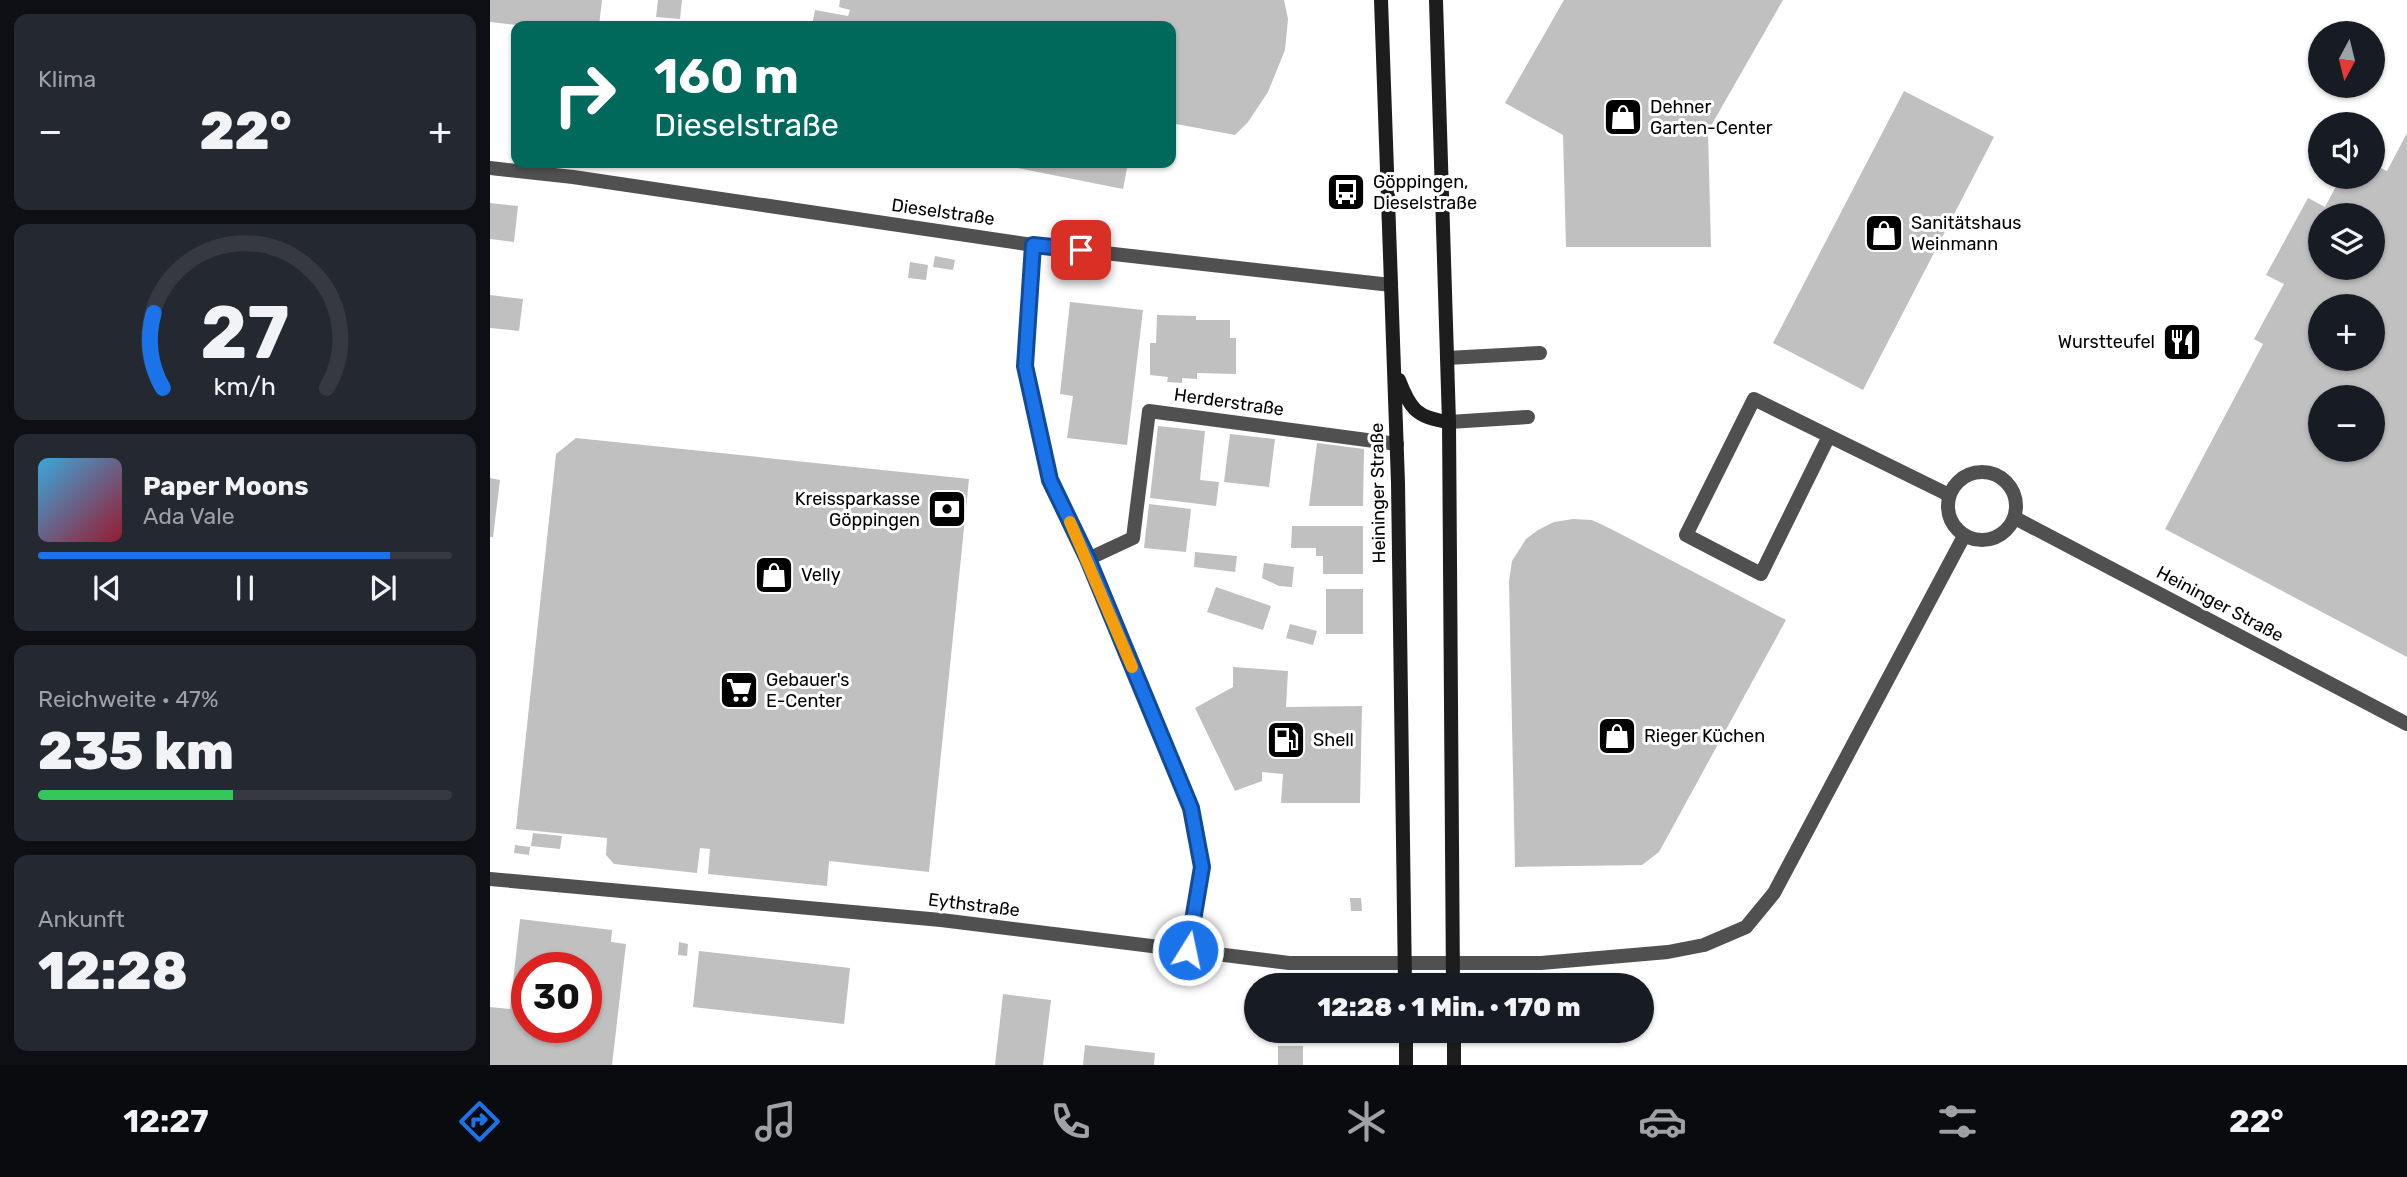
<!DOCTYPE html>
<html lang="de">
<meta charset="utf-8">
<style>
body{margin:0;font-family:Rubik,sans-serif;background:#242831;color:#f1f3f6;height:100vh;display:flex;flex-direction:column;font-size:26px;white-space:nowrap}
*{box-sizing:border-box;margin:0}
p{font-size:23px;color:#9ea1a6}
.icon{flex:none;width:38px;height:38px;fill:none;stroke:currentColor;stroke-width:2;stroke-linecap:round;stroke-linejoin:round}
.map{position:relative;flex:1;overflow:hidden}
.drawer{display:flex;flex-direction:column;gap:14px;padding:14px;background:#0d0f14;width:490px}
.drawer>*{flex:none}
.banner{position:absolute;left:21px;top:21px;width:665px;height:147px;border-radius:14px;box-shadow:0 2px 5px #0004;background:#00695c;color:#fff;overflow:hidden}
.needle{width:46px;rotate:187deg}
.fabs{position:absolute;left:1818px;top:21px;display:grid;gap:14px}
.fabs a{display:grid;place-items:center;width:77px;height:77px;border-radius:50%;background:#171b24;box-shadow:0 2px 5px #0004;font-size:35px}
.speed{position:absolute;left:21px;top:952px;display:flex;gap:14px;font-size:35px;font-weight:700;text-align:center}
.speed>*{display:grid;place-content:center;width:91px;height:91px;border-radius:50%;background:#171b24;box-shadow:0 2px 5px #0004;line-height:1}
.speed .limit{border:10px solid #d22;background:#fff;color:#111}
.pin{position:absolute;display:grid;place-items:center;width:60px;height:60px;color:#fff;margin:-30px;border-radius:14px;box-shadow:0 4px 10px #0006}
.me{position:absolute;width:77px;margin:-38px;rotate:10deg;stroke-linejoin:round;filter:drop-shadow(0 0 5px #0008)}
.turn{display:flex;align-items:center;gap:24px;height:147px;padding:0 28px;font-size:32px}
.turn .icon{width:91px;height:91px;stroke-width:2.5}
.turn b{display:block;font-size:49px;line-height:60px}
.big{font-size:52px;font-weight:800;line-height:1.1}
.drawer .tile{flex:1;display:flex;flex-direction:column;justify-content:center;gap:10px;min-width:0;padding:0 24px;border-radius:14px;background:#242831}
.drawer .dial{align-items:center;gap:0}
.dial svg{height:182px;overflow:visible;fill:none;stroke:#363941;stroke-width:7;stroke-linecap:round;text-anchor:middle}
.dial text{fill:#f1f3f6;stroke:none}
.song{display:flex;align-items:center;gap:21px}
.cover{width:84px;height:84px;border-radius:10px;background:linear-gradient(135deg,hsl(200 70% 55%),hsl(350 70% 35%))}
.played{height:7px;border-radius:4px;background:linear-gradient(90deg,#1a73e8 85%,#363941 85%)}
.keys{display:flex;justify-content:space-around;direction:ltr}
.heat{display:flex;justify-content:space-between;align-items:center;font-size:38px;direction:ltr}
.charge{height:10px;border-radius:5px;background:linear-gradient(90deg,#34c759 47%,#363941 0)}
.trip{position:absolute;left:754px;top:973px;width:410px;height:70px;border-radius:35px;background:#171b24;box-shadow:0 2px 5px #0004;font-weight:800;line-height:70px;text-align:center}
.dock{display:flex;height:112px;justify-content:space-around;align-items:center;background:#090b0e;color:#9ea1a6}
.dock .icon{width:49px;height:49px}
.dock .current{color:#1a73e8}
.dock b{font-size:32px;color:#f1f3f6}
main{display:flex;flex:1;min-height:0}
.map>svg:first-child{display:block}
.building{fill:#c0c0c0;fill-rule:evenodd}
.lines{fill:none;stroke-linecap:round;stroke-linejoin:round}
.service{stroke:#505050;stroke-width:14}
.minor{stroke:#505050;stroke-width:14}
.secondary{stroke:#1d1d1d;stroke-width:14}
.route-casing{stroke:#114b97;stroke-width:18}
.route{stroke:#1a73e8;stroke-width:12}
.slow{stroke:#f59e0b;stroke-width:12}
.labels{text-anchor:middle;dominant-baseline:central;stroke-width:6;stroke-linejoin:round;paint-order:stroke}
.poi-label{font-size:18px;fill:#000;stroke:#fff;text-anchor:start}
.street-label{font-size:18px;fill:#000;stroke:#fff}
</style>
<main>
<section class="drawer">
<div class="tile"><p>Klima</p>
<div class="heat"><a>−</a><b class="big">22°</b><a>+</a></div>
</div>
<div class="tile dial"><svg viewBox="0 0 100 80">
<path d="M14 69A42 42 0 1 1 86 69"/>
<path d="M14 69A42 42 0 0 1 10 36" stroke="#1a73e8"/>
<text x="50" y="56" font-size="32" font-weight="700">27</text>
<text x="50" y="72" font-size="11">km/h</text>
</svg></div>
<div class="tile">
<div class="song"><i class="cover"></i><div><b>Paper Moons</b><p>Ada Vale</p></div></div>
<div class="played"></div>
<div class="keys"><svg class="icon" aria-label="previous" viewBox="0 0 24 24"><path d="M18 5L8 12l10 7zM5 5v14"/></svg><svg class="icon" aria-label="pause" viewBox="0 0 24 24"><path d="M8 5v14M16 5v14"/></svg><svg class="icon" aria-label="next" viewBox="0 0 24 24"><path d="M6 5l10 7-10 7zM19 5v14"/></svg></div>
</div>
<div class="tile"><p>Reichweite · 47%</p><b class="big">235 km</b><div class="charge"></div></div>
<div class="tile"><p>Ankunft</p><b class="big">12:28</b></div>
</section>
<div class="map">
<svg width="1917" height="1065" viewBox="0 0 1917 1065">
<rect width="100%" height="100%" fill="#fff"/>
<g class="building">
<polygon points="0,0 112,0 109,26 36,26 0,22"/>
<polygon points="168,0 192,0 190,19 166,17"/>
<polygon points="350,0 794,0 798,19 795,50 778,92 758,122 745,135 681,123 681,26 322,26 325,10 358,16 360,10 349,7"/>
<polygon points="1074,0 1293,0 1218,131 1221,247 1076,247 1073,135 1015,103"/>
<polygon points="1414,91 1504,137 1373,390 1283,343"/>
<path d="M1917,133V657L1675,529L1773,344L1764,339L1794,284L1776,275L1818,198L1835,207L1851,177H1883V164L1897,171ZM1830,215H1883V268H1830ZM1830,306H1883V359H1830ZM1830,397H1883V450H1830Z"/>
<polygon points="502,163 638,163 633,189"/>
<polygon points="0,203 28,206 24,242 0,239"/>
<polygon points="445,256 465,260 463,270 443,267"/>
<polygon points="420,262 438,265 436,280 418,278"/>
<polygon points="0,295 33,299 29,331 0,328"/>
<polygon points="580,302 653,310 637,445 577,438 583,396 570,394"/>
<polygon points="667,315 706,316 706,320 740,320 740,338 746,338 746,374 707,373 707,379 692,378 692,383 677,382 678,377 660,375 660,343 666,343"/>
<polygon points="668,426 715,431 710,480 729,482 726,506 660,498"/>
<polygon points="740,434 785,439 779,487 734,482"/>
<polygon points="86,438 479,479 439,872 339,861 337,886 218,874 220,849 210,848 207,873 124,864 116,855 117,838 26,829 66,454"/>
<polygon points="827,443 874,449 873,506 819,506"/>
<polygon points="0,478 10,480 3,537 0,537"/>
<polygon points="659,504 701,509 696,552 654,548"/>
<polygon points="1083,519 1102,520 1121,529 1296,620 1169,852 1152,865 1025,867 1019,581 1022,561 1036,539 1048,530 1064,522"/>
<polygon points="802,526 873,526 873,574 833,574 833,556 826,556 826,548 801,548"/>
<polygon points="705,552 747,556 745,572 704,567"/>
<polygon points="774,563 804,567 802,587 789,586 772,578"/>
<polygon points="726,587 781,606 773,630 717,612"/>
<rect x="836" y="589" width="37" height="45"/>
<polygon points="800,624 827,631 823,645 796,638"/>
<polygon points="743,667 798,671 796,707 872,706 870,803 791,803 793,774 772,772 772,781 745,791 705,708 743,687"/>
<polygon points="43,833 72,836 70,849 41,846"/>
<polygon points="25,845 40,847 39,855 24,853"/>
<polygon points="860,898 871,898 872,911 861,911"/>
<path d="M30,919L122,930L121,942L136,944L122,1065H0V1007L20,1009ZM37,968H96V1027H37Z"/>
<polygon points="189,942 198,944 197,956 188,955"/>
<polygon points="209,951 360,968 354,1024 203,1007"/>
<polygon points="513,994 561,1000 553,1065 505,1065"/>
<polygon points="595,1045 665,1053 664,1065 593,1065"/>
<rect x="788" y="1046" width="25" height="19"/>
</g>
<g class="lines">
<g class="service">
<polyline points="957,358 1050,353"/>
<polyline points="959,422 1038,417"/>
<polyline points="1339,436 1264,399 1196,535 1271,574 1339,436 1459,495"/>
</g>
<g class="minor">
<polyline points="0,168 83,177 543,245 901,285"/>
<polyline points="543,245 535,366 560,479 598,559 701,808 712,867 698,950"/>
<circle cx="1492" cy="506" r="34"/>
<polyline points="1525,518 1917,724"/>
<polyline points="598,559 643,538 659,411 907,444"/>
<polyline points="0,879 451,920 799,963 1051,963 1178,952 1214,945 1256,927 1284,893 1474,536"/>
</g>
<g class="secondary">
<polyline points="891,0 908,483 915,985"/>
<polyline points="946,0 959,422 963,985"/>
<path d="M909,380C920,409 927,418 959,422"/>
<polyline points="916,1031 916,1065"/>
<polyline points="964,1031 964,1065"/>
</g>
</g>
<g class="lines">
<g class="route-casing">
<polyline id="route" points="591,250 543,245 535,366 560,480 598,559 701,808 712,867 698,950"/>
</g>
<use href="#route" class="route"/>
<polyline class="slow" points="580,522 642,667"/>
</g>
<defs>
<g id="shop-square" transform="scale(2.0125)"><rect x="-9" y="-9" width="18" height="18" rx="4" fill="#000" stroke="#fff"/><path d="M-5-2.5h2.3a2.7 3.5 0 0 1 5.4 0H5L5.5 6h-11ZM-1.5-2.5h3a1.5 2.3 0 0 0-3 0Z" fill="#fff"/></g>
<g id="bus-square" transform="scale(2.0125)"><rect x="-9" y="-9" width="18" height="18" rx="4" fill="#000" stroke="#fff"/><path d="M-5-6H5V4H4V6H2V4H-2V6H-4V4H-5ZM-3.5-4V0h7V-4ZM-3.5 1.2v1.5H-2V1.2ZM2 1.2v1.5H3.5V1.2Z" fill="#fff"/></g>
<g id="restaurant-square" transform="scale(2.0125)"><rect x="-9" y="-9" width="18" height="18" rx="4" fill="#000" stroke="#fff"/><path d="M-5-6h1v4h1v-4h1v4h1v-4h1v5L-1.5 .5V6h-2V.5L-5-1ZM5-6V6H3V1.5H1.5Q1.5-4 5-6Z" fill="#fff"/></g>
<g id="bank-square" transform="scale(2.0125)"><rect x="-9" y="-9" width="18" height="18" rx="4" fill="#000" stroke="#fff"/><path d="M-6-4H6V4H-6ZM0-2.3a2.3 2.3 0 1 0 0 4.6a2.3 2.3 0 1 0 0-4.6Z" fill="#fff"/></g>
<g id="supermarket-square" transform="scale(2.0125)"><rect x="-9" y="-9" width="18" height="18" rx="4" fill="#000" stroke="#fff"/><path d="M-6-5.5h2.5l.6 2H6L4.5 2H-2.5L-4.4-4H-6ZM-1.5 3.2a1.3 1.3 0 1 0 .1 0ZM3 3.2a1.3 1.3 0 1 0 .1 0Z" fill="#fff"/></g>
<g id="fuel-square" transform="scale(2.0125)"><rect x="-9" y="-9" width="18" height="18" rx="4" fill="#000" stroke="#fff"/><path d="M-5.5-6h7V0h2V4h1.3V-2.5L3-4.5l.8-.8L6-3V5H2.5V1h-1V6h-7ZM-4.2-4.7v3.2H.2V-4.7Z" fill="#fff"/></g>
</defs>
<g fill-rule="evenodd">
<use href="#shop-square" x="1133" y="117"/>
<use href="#bus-square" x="856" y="192"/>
<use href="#shop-square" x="1394" y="233"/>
<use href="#restaurant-square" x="1692" y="342"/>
<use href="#bank-square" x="457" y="509"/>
<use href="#shop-square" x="284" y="575"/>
<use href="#supermarket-square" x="249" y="690"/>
<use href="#shop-square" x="1127" y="736"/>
<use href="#fuel-square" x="796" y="740"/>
</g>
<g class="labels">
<g class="poi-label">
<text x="1160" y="107">Dehner<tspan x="1160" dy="21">Garten-Center</tspan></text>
<text x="883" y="182">Göppingen,<tspan x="883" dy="21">Dieselstraße</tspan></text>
<text x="1421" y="223">Sanitätshaus<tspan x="1421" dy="21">Weinmann</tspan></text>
<text x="1665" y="342" text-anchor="end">Wurstteufel</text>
<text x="430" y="499" text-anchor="end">Kreissparkasse<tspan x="430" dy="21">Göppingen</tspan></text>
<text x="311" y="575">Velly</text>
<text x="276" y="680">Gebauer's<tspan x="276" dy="21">E-Center</tspan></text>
<text x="1154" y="736">Rieger Küchen</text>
<text x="823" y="740">Shell</text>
</g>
<g class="street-label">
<text transform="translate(453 212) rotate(8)">Dieselstraße</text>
<text transform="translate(739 402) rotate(8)">Herderstraße</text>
<text transform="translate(888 493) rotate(-91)">Heininger Straße</text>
<text transform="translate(1730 604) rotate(28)">Heininger Straße</text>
<text transform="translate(484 905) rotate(7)">Eythstraße</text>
</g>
</g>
</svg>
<div class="fabs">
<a><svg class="needle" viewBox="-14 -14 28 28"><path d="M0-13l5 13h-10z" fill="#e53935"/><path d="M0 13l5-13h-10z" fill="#9ea1a6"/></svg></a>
<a><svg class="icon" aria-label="sound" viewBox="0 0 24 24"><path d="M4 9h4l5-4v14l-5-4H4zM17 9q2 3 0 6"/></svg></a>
<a><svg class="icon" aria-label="layers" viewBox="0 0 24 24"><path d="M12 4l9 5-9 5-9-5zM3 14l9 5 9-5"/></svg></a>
<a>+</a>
<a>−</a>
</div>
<div class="speed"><div class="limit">30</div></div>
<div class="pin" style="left:591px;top:250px;background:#d93025"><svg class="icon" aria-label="arrive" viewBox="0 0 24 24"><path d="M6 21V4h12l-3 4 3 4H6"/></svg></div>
<svg class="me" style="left:698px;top:950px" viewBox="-20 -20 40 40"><circle r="17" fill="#1a73e8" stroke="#fff" stroke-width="3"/><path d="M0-11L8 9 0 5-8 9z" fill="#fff"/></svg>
<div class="trip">12:28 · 1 Min. · 170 m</div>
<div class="banner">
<div class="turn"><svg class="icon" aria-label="right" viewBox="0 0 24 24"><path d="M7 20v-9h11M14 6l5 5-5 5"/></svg><div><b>160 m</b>Dieselstraße</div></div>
</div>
</div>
</main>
<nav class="dock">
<b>12:27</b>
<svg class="icon current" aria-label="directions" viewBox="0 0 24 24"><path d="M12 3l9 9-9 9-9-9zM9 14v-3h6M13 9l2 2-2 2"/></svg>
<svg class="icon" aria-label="music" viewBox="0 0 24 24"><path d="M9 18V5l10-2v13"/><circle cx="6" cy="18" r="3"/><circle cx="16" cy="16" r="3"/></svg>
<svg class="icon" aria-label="phone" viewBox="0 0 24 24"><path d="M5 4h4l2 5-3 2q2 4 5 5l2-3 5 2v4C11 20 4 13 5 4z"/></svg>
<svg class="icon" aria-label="climate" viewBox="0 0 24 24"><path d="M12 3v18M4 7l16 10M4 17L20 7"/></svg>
<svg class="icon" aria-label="car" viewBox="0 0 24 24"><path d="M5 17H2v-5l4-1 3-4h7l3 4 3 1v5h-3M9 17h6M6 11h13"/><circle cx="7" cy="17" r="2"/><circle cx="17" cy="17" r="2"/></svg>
<svg class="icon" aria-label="filters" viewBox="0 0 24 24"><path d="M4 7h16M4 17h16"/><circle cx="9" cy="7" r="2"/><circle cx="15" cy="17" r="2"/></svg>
<b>22°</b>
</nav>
